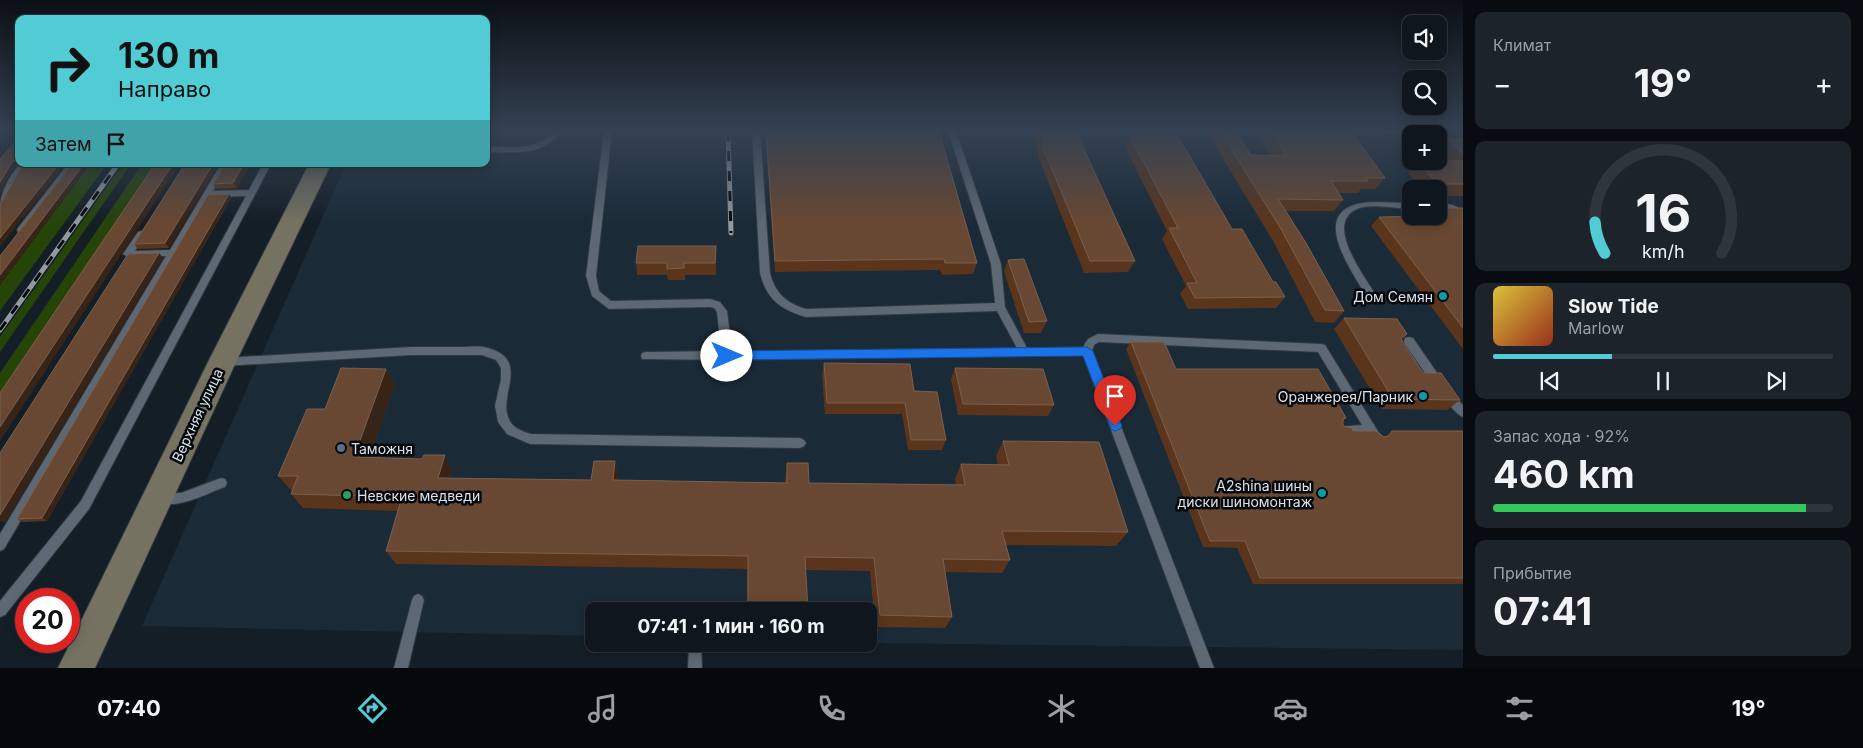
<!DOCTYPE html>
<html lang="ru">
<meta charset="utf-8">
<style>
body{margin:0;font-family:Inter,sans-serif;background:#1d232a;color:#f1f3f6;height:100vh;display:flex;flex-direction:column;font-size:19px;white-space:nowrap}
*{box-sizing:border-box;margin:0}
p{font-size:16px;color:#9b9fa4}
.icon{flex:none;width:28px;height:28px;fill:none;stroke:currentColor;stroke-width:2;stroke-linecap:round;stroke-linejoin:round}
.map{position:relative;flex:1;overflow:hidden}
.side{display:flex;flex-direction:column;gap:12px;padding:12px;background:#080c10;width:400px}
.side>*{flex:none}
.top-card{position:absolute;left:15px;top:15px;width:475px;height:152px;border-radius:10px;box-shadow:0 2px 12px #0003,0 0 0 1px #2f353b;background:#51ccd4;color:#111;overflow:hidden}
.buttons{position:absolute;left:1402px;top:15px;display:grid;gap:10px}
.buttons a{display:grid;place-items:center;width:45px;height:45px;border-radius:10px;background:#0f161d;box-shadow:0 2px 12px #0003,0 0 0 1px #2f353b;font-size:25px}
.speed{position:absolute;left:15px;top:588px;display:flex;gap:10px;font-size:25px;font-weight:700;text-align:center}
.speed>*{display:grid;place-content:center;width:65px;height:65px;border-radius:50%;background:#0f161d;box-shadow:0 2px 12px #0003,0 0 0 1px #2f353b;line-height:1}
.speed .limit{border:8px solid #d22;background:#fff;color:#111}
.pin{position:absolute;display:grid;place-items:center;width:42px;height:42px;color:#fff;margin:-51px -21px;border-radius:50% 50% 50% 0;rotate:-45deg;box-shadow:0 0 5px #0007}
.pin .icon{rotate:45deg}
.me{position:absolute;width:55px;margin:-28px;rotate:90deg;stroke-linejoin:round;filter:drop-shadow(0 0 4px #0008)}
.turn{display:flex;align-items:center;gap:18px;height:105px;padding:0 20px;font-size:22px}
.turn .icon{width:65px;height:65px;stroke-width:2.5}
.turn b{display:block;font-size:35px;line-height:42px}
.then{display:flex;align-items:center;height:48px;padding:0 20px;background:#0003;gap:10px;font-size:19px}
.big{font-size:38px;font-weight:700;line-height:1.1}
.side .card{flex:1;display:flex;flex-direction:column;justify-content:center;gap:8px;min-width:0;padding:0 18px;border-radius:10px;background:#1d232a}
.side .dial{align-items:center;gap:0}
.dial svg{height:130px;overflow:visible;fill:none;stroke:#2f353b;stroke-width:7;stroke-linecap:round;text-anchor:middle}
.dial text{fill:#f1f3f6;stroke:none}
.song{display:flex;align-items:center;gap:15px}
.cover{width:60px;height:60px;border-radius:8px;background:linear-gradient(135deg,hsl(50 70% 55%),hsl(10 70% 35%))}
.played{height:5px;border-radius:2px;background:linear-gradient(90deg,#51ccd4 35%,#2f353b 35%)}
.keys{display:flex;justify-content:space-around;direction:ltr}
.heat{display:flex;justify-content:space-between;align-items:center;font-size:28px;direction:ltr}
.charge{height:8px;border-radius:4px;background:linear-gradient(90deg,#34c759 92%,#2f353b 0)}
.trip{position:absolute;left:585px;top:602px;width:292px;height:50px;border-radius:10px;background:#0f161d;box-shadow:0 2px 12px #0003,0 0 0 1px #2f353b;font-weight:700;line-height:50px;text-align:center}
.tab-bar{display:flex;height:80px;justify-content:space-around;align-items:center;background:#06090c;color:#9b9fa4}
.tab-bar .icon{width:35px;height:35px}
.tab-bar .current{color:#51ccd4}
.tab-bar b{font-size:22px;color:#f1f3f6}
main{display:flex;flex:1;min-height:0}
.map>svg:first-child{display:block}
.built{fill:#1a2a37;fill-rule:evenodd}
.green{fill:#264408}
.lines{fill:none;stroke-linecap:round;stroke-linejoin:round}
.lane-casing{stroke:#32383f;stroke-width:2}
.secondary-casing{stroke:#32383f;stroke-width:2}
.lane{fill:#5c6873;fill-rule:evenodd}
.secondary{fill:#757262;fill-rule:evenodd}
.rail-casing{stroke:#9199a1;stroke-width:5}
.rail{stroke:#04070b;stroke-width:3;stroke-dasharray:10;stroke-linecap:butt}
.wall{fill:#5a351c}
.shaded-wall{fill:#382417}
.building{fill:#684832;stroke:#7a604f}
.route{fill:#1a73e8;stroke:#114b97}
.culture-dot{fill:#0f9aa8;stroke:#04070b;stroke-width:2}
.service-dot{fill:#5c6f8a;stroke:#04070b;stroke-width:2}
.leisure-dot{fill:#2e9e5b;stroke:#04070b;stroke-width:2}
.labels{text-anchor:middle;dominant-baseline:central;stroke-width:5;stroke-linejoin:round;paint-order:stroke}
.poi-label{font-size:14px;fill:#dbe2e9;stroke:#04070b;text-anchor:end}
.street-label{font-size:14px;fill:#dbe2e9;stroke:#04070b}
</style>
<main>
<div class="map">
<svg width="1463" height="668" viewBox="0 0 1463 668">
<rect width="100%" height="100%" fill="#141e27"/>
<path class="built" d="M486,131H1463V650L869,643V611H594V636L142,626L346,164H486ZM1411,134H1439V161H1411ZM1411,189H1439V216H1411Z"/>
<g class="green">
<polygon points="90,164 107,164 0,311 0,285"/>
<polygon points="123,164 131,164 0,352 0,337"/>
<polygon points="142,164 162,164 0,407 0,373"/>
</g>
<g class="lines">
<g class="lane-casing">
<g id="lane">
<path d="M553,131H561C544,157 514,152 486,152V146C509,147 539,152 553,131Z"/>
<path d="M604,131H612L596,276L599,291L611,301L710,299L720,302L727,311L732,351L1017,348L997,311L806,317C780,309 767,300 760,273L752,131H760L770,273C775,293 786,303 806,309L995,303L991,264L948,131H956L1001,264L1005,307L1027,348L1083,347L1088,339L1098,334L1321,344L1325,345L1382,438L1380,441C1373,444 1371,440 1368,435L1337,433L1336,430L1337,427L1362,425L1318,352L1099,342L1094,345L1092,351L1214,668H1200L1083,355L727,360L642,359L641,356L642,353L646,352L721,351L717,312L714,308L710,307L609,309L592,296L586,276Z"/>
<polygon points="1381,131 1401,131 1414,134 1411,134 1411,137 1385,133"/>
<polygon points="1439,137 1461,140 1463,142 1463,150 1455,144 1439,141"/>
<path d="M20,164H28L19,176L3,208L0,209C0,192 9,177 20,164Z"/>
<polygon points="68,164 76,164 24,232 18,232 17,230 18,228"/>
<polygon points="221,164 229,164 213,191 249,190 263,164 271,164 89,509 5,615 0,617 0,601 81,501 246,196 210,197 4,549 0,551 0,534 166,256 128,257 123,254 138,232 141,231 145,234 135,251 170,250"/>
<path d="M1374,202L1411,203V209C1397,209 1370,203 1357,209C1323,224 1366,278 1377,297L1372,301L1369,300C1349,267 1303,204 1374,202Z"/>
<polygon points="1439,202 1453,205 1463,210 1463,217 1448,210 1439,208"/>
<polygon points="1409,337 1413,338 1442,380 1443,383 1442,386 1438,387 1434,386 1405,344 1404,341 1405,338"/>
<path d="M411,347C428,347 444,347 461,347C468,347 477,346 484,347C538,359 489,402 514,426C518,430 525,432 531,434L800,438L804,440L806,443L804,446L800,448L530,444L507,434L498,422L495,406L501,379V368L496,360L482,355H411L223,366L219,365L218,362L219,359L223,358Z"/>
<polygon points="1446,391 1450,392 1463,405 1463,417 1459,415 1442,398 1441,395 1442,392"/>
<path d="M221,478L225,479L227,483L225,487C205,494 178,510 156,502L154,498L156,494L160,493H181Z"/>
<polygon points="418,594 422,596 424,600 408,668 394,668 412,600 414,596"/>
<polygon points="689,644 701,644 702,668 688,668"/>
</g>
</g>
<g class="secondary-casing">
<polygon id="secondary" points="309,164 331,164 236,362 95,668 58,668 208,362"/>
</g>
<use href="#lane" class="lane"/>
<use href="#secondary" class="secondary"/>
<g class="rail-casing">
<g id="rail">
<polyline points="728,131 731,233"/>
<polyline points="0,330 118,164"/>
</g>
</g>
<use href="#rail" class="rail"/>
</g>
<g class="wall">
<polygon points="765,131 939,131 977,263 973,274 942,275 940,270 775,272"/>
<polygon points="1033,131 1039,131 1081,136 1080,139 1135,261 1128,272 1084,273 1038,156 1039,153 1032,134"/>
<polygon points="1206,131 1235,131 1251,155 1271,156 1256,131 1351,131 1385,178 1375,189 1361,189 1358,193 1339,193 1343,200 1334,211 1286,211 1344,311 1334,323 1315,322 1273,241"/>
<polygon points="1130,136 1232,229 1285,297 1276,308 1188,309 1180,294 1186,286 1162,239 1167,231 1125,147"/>
<polygon points="1449,139 1463,139 1463,196 1439,196 1439,189 1421,189 1408,173 1418,161 1448,161 1439,150"/>
<polygon points="185,164 169,248 138,249 134,244"/>
<polygon points="225,164 250,164 237,188 216,189 213,184"/>
<polygon points="229,194 231,198 47,521 22,522 17,519"/>
<polygon points="1439,208 1463,208 1463,349 1371,226 1379,217 1439,216"/>
<polygon points="716,246 716,275 685,275 685,280 668,280 667,275 637,275 636,263"/>
<polygon points="1008,260 1047,321 1041,333 1024,333 1004,271"/>
<polygon points="1344,318 1401,339 1423,373 1460,400 1447,410 1382,409 1334,329"/>
<polygon points="1131,342 1176,369 1346,418 1343,421 1343,426 1353,431 1384,437 1386,436 1392,431 1463,431 1463,584 1253,584 1237,548 1203,547 1126,349"/>
<polygon points="824,363 914,391 946,440 942,450 908,450 902,414 825,414 822,374"/>
<polygon points="955,368 1054,405 1048,416 958,415 951,379"/>
<polygon points="386,369 395,384 369,458 452,470 450,478 591,480 615,461 618,476 618,480 785,483 787,463 809,483 956,485 955,479 961,464 998,465 996,456 1003,441 1128,532 1116,546 1006,545 1010,560 1002,573 945,572 952,617 945,628 875,627 870,571 805,570 808,611 747,611 747,569 396,564 386,551 398,511 303,508 291,494 292,490 291,490 278,476"/>
</g>
<g class="shaded-wall">
<polygon points="17,158 19,161 19,163 14,168 4,184 0,198 0,180 11,164"/>
<polygon points="59,164 66,164 0,247 0,238"/>
<polygon points="84,164 90,164 0,285 0,275"/>
<polygon points="173,164 180,164 0,441 0,427"/>
<polygon points="213,164 219,164 169,248 165,243"/>
<polygon points="244,164 250,164 237,188 233,183"/>
<polygon points="229,194 231,198 47,521 42,518"/>
<polygon points="159,253 163,258 5,523 0,520 0,515"/>
<polygon points="386,369 395,384 364,472 354,457"/>
<polygon points="445,455 452,470 446,492 438,478"/>
<polygon points="615,461 618,476 616,495 613,480"/>
</g>
<g class="building">
<polygon points="766,131 939,131 977,263 945,263 944,259 775,261"/>
<polygon points="1039,131 1079,131 1081,136 1078,136 1135,261 1090,261 1042,145 1045,145"/>
<polygon points="1220,131 1235,131 1251,155 1286,156 1271,131 1351,131 1385,178 1365,178 1368,181 1331,181 1343,200 1278,199 1306,243 1344,311 1325,310 1281,229"/>
<polygon points="1130,136 1178,136 1232,229 1242,229 1273,282 1276,282 1285,297 1195,298 1187,283 1197,283 1169,228 1178,228"/>
<polygon points="19,137 19,158 17,158 11,164 0,182 0,159"/>
<polygon points="1449,139 1463,139 1463,155"/>
<polygon points="1418,161 1463,161 1463,184 1437,184"/>
<polygon points="23,164 59,164 0,238 0,205"/>
<polygon points="72,164 84,164 0,275 0,256"/>
<polygon points="155,164 173,164 0,427 0,393"/>
<polygon points="185,164 213,164 165,243 134,244"/>
<polygon points="225,164 244,164 233,183 213,184"/>
<polygon points="229,194 42,518 17,519 208,195"/>
<polygon points="1439,208 1463,208 1463,328 1379,217 1444,216 1439,210"/>
<polygon points="638,246 716,246 715,263 684,263 684,268 667,269 667,263 636,263"/>
<polygon points="159,253 0,515 0,453 128,254"/>
<polygon points="1024,259 1047,321 1029,322 1008,260"/>
<polygon points="1344,318 1397,319 1407,334 1401,339 1423,373 1441,373 1460,400 1393,399"/>
<polygon points="1131,342 1164,342 1176,369 1318,369 1346,418 1343,419 1343,426 1352,428 1353,431 1376,431 1384,437 1389,436 1392,431 1463,431 1463,578 1260,578 1245,541 1210,541"/>
<polygon points="824,363 910,364 914,391 937,392 946,440 911,440 905,403 827,403"/>
<polygon points="341,368 386,369 354,457 422,459 424,455 445,455 438,478 591,480 594,461 615,461 613,480 787,483 787,463 808,463 809,483 965,485 961,464 1009,465 1003,441 1099,442 1128,532 1002,531 1010,560 943,559 952,617 880,615 874,558 805,557 808,611 748,611 748,556 386,551 402,497 291,494 298,476 278,476 307,409 325,409"/>
<polygon points="955,368 1043,369 1054,405 963,404"/>
</g>
<linearGradient id="sky" x2="0" y2="1"><stop stop-color="#0b1015"/><stop offset="0.58" stop-color="#344152"/><stop offset="1" stop-color="#344152" stop-opacity="0"/></linearGradient>
<rect width="1463" height="224" fill="url(#sky)"/>
<polygon class="route" points="1087,347 1093,351 1122,426 1120,429 1115,431 1111,429 1083,356 727,360 721,356 727,351"/>
<g class="culture-dot">
<circle cx="1443" cy="296" r="5"/>
<circle cx="1423" cy="396" r="5"/>
<circle cx="1322" cy="493" r="5"/>
</g>
<circle class="service-dot" cx="341" cy="448" r="5"/>
<circle class="leisure-dot" cx="347" cy="495" r="5"/>
<g class="labels">
<g class="poi-label">
<text x="1433" y="296">Дом Семян</text>
<text x="1413" y="396">Оранжерея/Парник</text>
<text x="351" y="448" text-anchor="start">Таможня</text>
<text x="1312" y="485">A2shina шины<tspan x="1312" dy="16">диски шиномонтаж</tspan></text>
<text x="357" y="495" text-anchor="start">Невские медведи</text>
</g>
<g class="street-label">
<text transform="translate(197 415) rotate(-65)">Верхняя улица</text>
</g>
</g>
</svg>
<div class="buttons">
<a><svg class="icon" aria-label="sound" viewBox="0 0 24 24"><path d="M4 9h4l5-4v14l-5-4H4zM17 9q2 3 0 6"/></svg></a>
<a><svg class="icon" aria-label="search" viewBox="0 0 24 24"><circle cx="10" cy="10" r="6"/><path d="M15 15l6 6"/></svg></a>
<a>+</a>
<a>−</a>
</div>
<div class="speed"><div class="limit">20</div></div>
<div class="pin" style="left:1115px;top:426px;background:#d93025"><svg class="icon" aria-label="arrive" viewBox="0 0 24 24"><path d="M6 21V4h12l-3 4 3 4H6"/></svg></div>
<svg class="me" style="left:727px;top:356px" viewBox="-20 -20 40 40"><circle r="19" fill="#fff"/><path d="M0-13L10 11 0 6-10 11z" fill="#1a73e8"/></svg>
<div class="trip">07:41 · 1 мин · 160 m</div>
<div class="top-card">
<div class="turn"><svg class="icon" aria-label="right" viewBox="0 0 24 24"><path d="M7 20v-9h11M14 6l5 5-5 5"/></svg><div><b>130 m</b>Направо</div></div>
<div class="then">Затем<svg class="icon" aria-label="arrive" viewBox="0 0 24 24"><path d="M6 21V4h12l-3 4 3 4H6"/></svg></div>
</div>
</div>
<section class="side">
<div class="card"><p>Климат</p>
<div class="heat"><a>−</a><b class="big">19°</b><a>+</a></div>
</div>
<div class="card dial"><svg viewBox="0 0 100 80">
<path d="M14 69A42 42 0 1 1 86 69"/>
<path d="M14 69A42 42 0 0 1 8 50" stroke="#51ccd4"/>
<text x="50" y="56" font-size="32" font-weight="700">16</text>
<text x="50" y="72" font-size="11">km/h</text>
</svg></div>
<div class="card">
<div class="song"><i class="cover"></i><div><b>Slow Tide</b><p>Marlow</p></div></div>
<div class="played"></div>
<div class="keys"><svg class="icon" aria-label="previous" viewBox="0 0 24 24"><path d="M18 5L8 12l10 7zM5 5v14"/></svg><svg class="icon" aria-label="pause" viewBox="0 0 24 24"><path d="M8 5v14M16 5v14"/></svg><svg class="icon" aria-label="next" viewBox="0 0 24 24"><path d="M6 5l10 7-10 7zM19 5v14"/></svg></div>
</div>
<div class="card"><p>Запас хода · 92%</p><b class="big">460 km</b><div class="charge"></div></div>
<div class="card"><p>Прибытие</p><b class="big">07:41</b></div>
</section>
</main>
<nav class="tab-bar">
<b>07:40</b>
<svg class="icon current" aria-label="directions" viewBox="0 0 24 24"><path d="M12 3l9 9-9 9-9-9zM9 14v-3h6M13 9l2 2-2 2"/></svg>
<svg class="icon" aria-label="music" viewBox="0 0 24 24"><path d="M9 18V5l10-2v13"/><circle cx="6" cy="18" r="3"/><circle cx="16" cy="16" r="3"/></svg>
<svg class="icon" aria-label="phone" viewBox="0 0 24 24"><path d="M5 4h4l2 5-3 2q2 4 5 5l2-3 5 2v4C11 20 4 13 5 4z"/></svg>
<svg class="icon" aria-label="climate" viewBox="0 0 24 24"><path d="M12 3v18M4 7l16 10M4 17L20 7"/></svg>
<svg class="icon" aria-label="car" viewBox="0 0 24 24"><path d="M5 17H2v-5l4-1 3-4h7l3 4 3 1v5h-3M9 17h6M6 11h13"/><circle cx="7" cy="17" r="2"/><circle cx="17" cy="17" r="2"/></svg>
<svg class="icon" aria-label="filters" viewBox="0 0 24 24"><path d="M4 7h16M4 17h16"/><circle cx="9" cy="7" r="2"/><circle cx="15" cy="17" r="2"/></svg>
<b>19°</b>
</nav>
